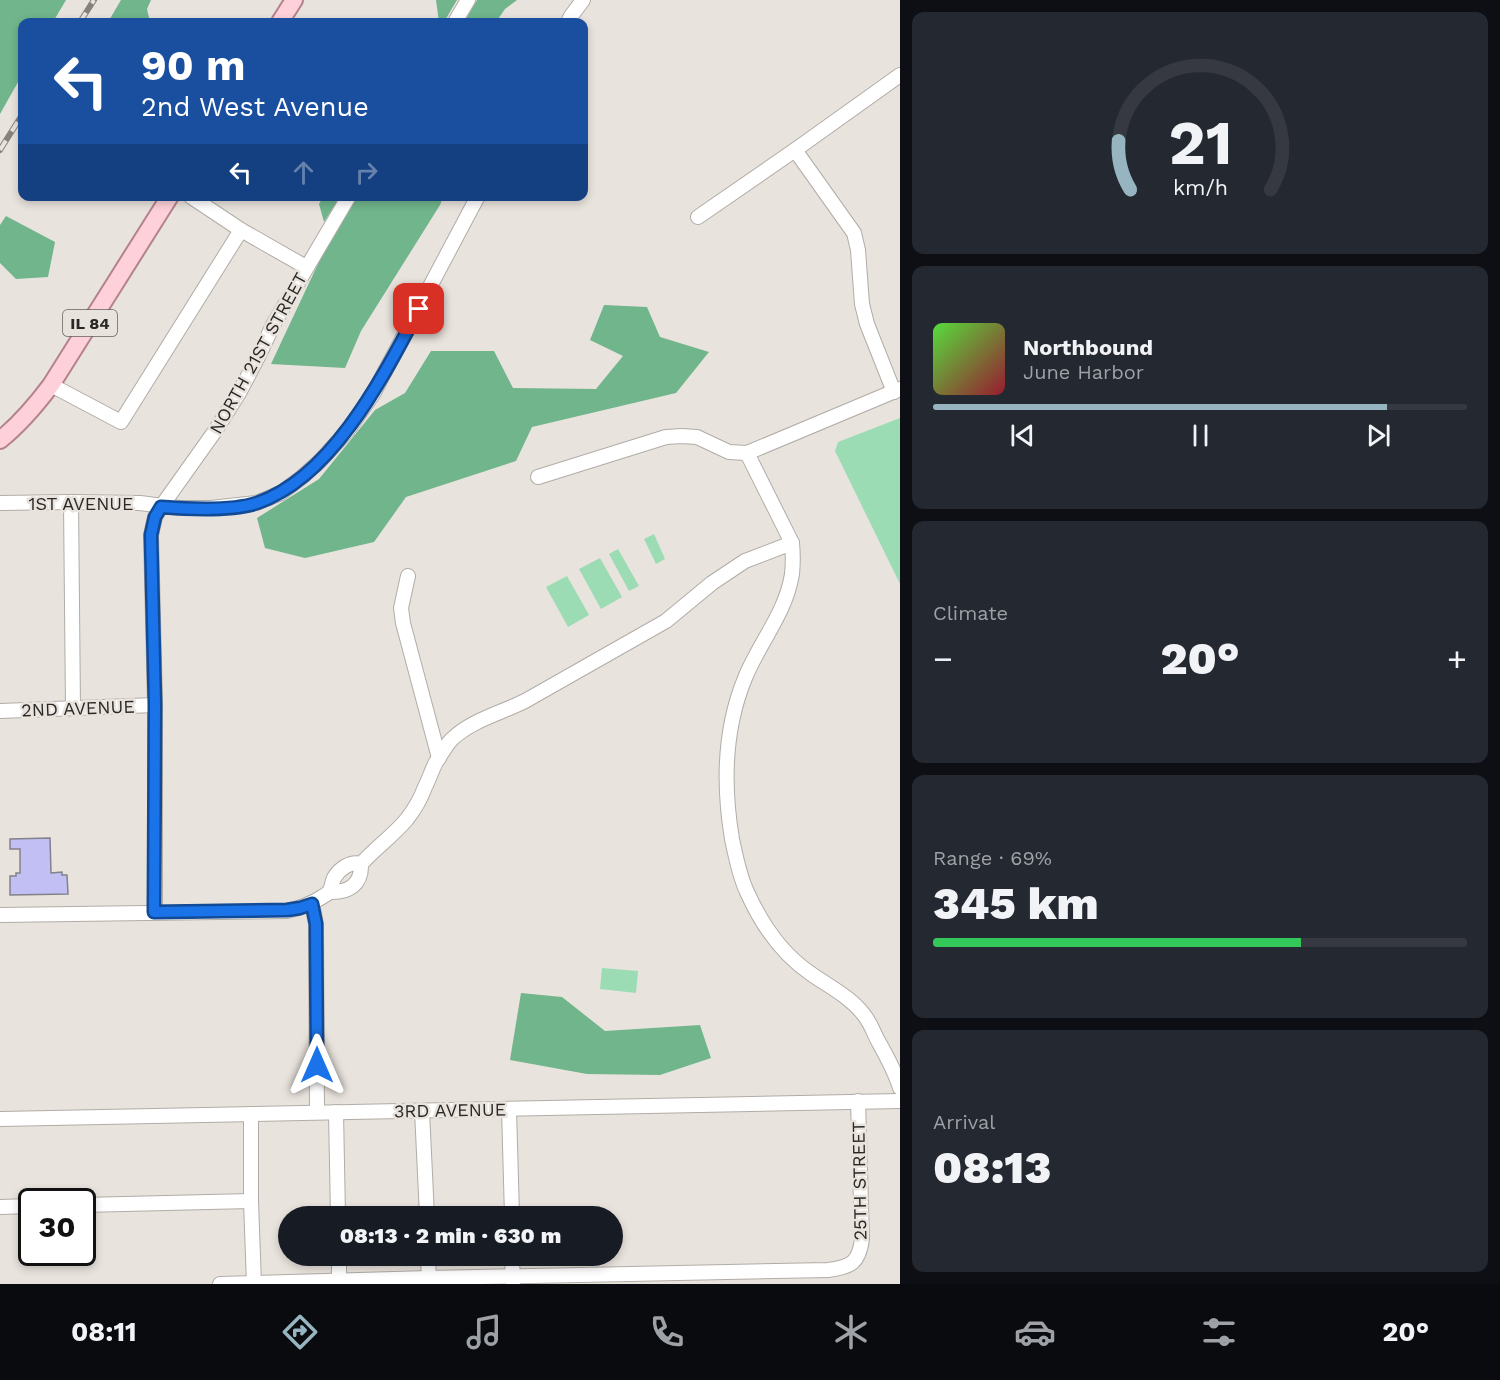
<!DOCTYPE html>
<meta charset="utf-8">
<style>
body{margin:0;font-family:"Work Sans",sans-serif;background:#242831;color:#f1f3f6;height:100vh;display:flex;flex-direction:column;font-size:22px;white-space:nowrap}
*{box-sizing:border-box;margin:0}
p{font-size:20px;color:#9ea1a6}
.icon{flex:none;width:33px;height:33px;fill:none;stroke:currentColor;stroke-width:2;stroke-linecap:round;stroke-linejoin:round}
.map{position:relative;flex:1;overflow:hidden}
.panel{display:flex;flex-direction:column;gap:12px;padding:12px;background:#0d0f14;width:600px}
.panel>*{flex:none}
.hud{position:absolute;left:18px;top:18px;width:570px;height:183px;border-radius:12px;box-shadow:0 3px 9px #0003;background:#1a4fa0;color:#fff;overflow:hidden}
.speed{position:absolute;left:18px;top:1188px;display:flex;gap:12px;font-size:30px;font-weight:700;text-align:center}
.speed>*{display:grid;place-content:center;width:78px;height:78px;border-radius:50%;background:#171b24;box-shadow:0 3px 9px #0003;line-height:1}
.speed .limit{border:3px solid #111;border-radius:9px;background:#fff;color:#111}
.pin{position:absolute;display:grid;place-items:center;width:51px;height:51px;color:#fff;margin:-26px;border-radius:12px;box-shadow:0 3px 9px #0006}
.me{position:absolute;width:66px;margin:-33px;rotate:0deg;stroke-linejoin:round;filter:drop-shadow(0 0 4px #0008)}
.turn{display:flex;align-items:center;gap:21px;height:126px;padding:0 24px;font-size:27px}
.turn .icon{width:78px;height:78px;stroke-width:2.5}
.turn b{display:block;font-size:42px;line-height:51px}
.lanes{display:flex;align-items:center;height:57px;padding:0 24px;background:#0003;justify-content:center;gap:30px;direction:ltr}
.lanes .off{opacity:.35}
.big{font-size:45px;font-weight:800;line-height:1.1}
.panel .widget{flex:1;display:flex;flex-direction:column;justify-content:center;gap:9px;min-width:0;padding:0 21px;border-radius:12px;background:#242831}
.panel .dial{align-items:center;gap:0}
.dial svg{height:156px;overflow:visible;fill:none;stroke:#363941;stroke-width:7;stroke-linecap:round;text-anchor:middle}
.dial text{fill:#f1f3f6;stroke:none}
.song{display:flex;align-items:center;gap:18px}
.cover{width:72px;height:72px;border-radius:9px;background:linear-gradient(135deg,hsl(110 70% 55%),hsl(350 70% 35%))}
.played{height:6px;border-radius:3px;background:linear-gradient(90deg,#97b5c0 85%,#363941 85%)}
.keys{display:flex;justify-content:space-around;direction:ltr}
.heat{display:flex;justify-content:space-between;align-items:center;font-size:33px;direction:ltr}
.charge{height:9px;border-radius:4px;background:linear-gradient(90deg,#34c759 69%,#363941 0)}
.trip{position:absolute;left:278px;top:1206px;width:345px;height:60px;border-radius:30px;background:#171b24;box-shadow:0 3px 9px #0003;font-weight:800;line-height:60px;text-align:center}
.menu{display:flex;height:96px;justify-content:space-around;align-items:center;background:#090b0e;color:#9ea1a6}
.menu .icon{width:42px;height:42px}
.menu .active{color:#97b5c0}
.menu b{font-size:27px;color:#f1f3f6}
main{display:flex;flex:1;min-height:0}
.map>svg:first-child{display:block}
.green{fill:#9cdcb4}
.forest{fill:#70b58b}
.building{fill:#c1bff4;stroke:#828289;stroke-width:1.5}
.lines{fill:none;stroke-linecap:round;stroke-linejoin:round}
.minor-casing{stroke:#b2aca7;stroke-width:16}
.major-casing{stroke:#b4828a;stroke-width:20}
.minor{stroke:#fff;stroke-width:14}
.major{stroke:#fed1da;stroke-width:16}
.rail-casing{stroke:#85817d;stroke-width:6}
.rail{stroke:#e9e3dd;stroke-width:4;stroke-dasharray:11;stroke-linecap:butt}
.route-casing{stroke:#114b97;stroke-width:15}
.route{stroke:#1a73e8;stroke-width:10}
.labels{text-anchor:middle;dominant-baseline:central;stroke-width:5;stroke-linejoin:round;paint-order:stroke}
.shield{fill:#e9e3dd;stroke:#63605c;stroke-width:1.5}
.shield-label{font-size:16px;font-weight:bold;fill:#2a2825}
.street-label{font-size:18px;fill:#2a2825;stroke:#e9e3dd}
</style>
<main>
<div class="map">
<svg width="900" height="1284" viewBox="0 0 900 1284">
<rect width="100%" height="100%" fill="#e9e3dd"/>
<g class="green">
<polygon points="900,418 900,584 835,451 838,442"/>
<polygon points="654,534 665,559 656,564 644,539"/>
<polygon points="618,549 639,586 629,591 609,554"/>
<polygon points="600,558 622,597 601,609 579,569"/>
<polygon points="567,576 589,615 568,627 546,587"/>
<polygon points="602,968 638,971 636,993 600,989"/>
</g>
<g class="forest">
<polygon points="0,0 66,0 53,22 22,22 22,75 0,114"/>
<polygon points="121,0 151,0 147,9 150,22 108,22"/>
<polygon points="436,0 457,0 444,22 439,22"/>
<polygon points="477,0 517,0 505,9 496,22 464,22"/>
<polygon points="323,197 340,197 324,222 319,204"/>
<polygon points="357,197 443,197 440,205 361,331 345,368 271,364 325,249"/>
<polygon points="6,216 55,242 48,277 16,279 0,263 0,225"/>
<polygon points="604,305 647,307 660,337 709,352 676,393 532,427 516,461 406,497 374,542 305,558 265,548 257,518 319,479 375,410 405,393 431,351 494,351 513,388 596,389 623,356 590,340"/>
<polygon points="521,993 562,997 605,1031 700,1025 711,1058 660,1075 587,1074 510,1060"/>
</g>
<polygon class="building" points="50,838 51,873 62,872 62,875 67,875 68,894 10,895 10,876 16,876 16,873 20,873 20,849 10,849 10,839"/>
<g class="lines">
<g class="minor-casing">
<g id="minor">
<polyline points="455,22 468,0"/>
<polyline points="568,22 571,16 583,0"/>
<polyline points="795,150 854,233 858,250 862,304 867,324 894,392"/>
<polyline points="190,196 241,230 306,267"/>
<polyline points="698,217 795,150 900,75"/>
<polyline points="51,385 121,422 241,230"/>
<path d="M900,389L747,453L792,543C793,553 793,564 792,574C786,613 759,643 745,678C724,729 723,785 732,839C736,857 739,875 747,892C761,923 782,954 810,973C828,986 851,997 864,1015C870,1022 873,1031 877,1039C886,1055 895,1071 900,1088"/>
<polyline points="538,477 666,437 682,436 697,437 729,452 747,453"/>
<polyline points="71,502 73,708"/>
<polyline points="0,503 71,502 140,503 179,508 211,508 256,503 281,493 302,477 320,461 348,430 373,394 478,196"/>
<polyline points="408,576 401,608 403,623 439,758"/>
<polyline points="0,711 155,705"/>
<path d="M361,864C375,848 393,836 407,819C414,810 421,798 425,787C429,779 432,770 436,762C441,755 446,745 452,739C472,720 501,713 525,701L666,621L712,583L745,561L792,543"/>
<polyline points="312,904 316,924 317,1112"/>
<polyline points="155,912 155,705 151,535 155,517 161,507 215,431 239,393 259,355 273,325 349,196"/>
<path d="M0,915L287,911C300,908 310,905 322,897C324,896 327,894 329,892C332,888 332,882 334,878C339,869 350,861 361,864C362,885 348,893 329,892"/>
<polyline points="509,1109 512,1216"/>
<polyline points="422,1111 427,1216"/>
<polyline points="336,1112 338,1216"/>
<polyline points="251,1114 251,1201 254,1284"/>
<polyline points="0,1119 900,1101"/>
<polyline points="82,1205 251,1201"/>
<polyline points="0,1207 32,1206"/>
<polyline points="339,1256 339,1284"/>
<polyline points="428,1256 429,1284"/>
<polyline points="512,1256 513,1284"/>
<path d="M220,1284L429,1278L828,1270C851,1267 859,1263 862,1239L858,1101"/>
</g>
</g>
<g class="major-casing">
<g id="major">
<polyline points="280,22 294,0"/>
<path d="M0,440C20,424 36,405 51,385L170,196"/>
</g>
</g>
<use href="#minor" class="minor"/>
<use href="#major" class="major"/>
<g class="rail-casing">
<g id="rail">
<polyline points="80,22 94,0"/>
<polyline points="0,150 22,115"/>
</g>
</g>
<use href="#rail" class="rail"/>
</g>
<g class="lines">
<g class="route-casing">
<path id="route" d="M317,1065L316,924L312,904L300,908L287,910L154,912L155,705L151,535L155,517L161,507C187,509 233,511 257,503C333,477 384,375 419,309"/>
</g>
<use href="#route" class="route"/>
</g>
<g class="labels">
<rect class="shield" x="63" y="310" width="54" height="26" rx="4.5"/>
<g class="shield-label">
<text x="90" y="323">IL 84</text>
</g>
<g class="street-label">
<text transform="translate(258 353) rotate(-61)">NORTH 21ST STREET</text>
<text x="81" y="503">1ST AVENUE</text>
<text transform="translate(78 708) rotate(-2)">2ND AVENUE</text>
<text transform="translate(450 1110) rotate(-1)">3RD AVENUE</text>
<text transform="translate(859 1181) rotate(-91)">25TH STREET</text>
</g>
</g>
</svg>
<div class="speed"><div class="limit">30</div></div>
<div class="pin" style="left:419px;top:309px;background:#d93025"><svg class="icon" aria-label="arrive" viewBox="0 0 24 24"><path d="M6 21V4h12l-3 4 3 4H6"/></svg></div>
<svg class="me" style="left:317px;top:1065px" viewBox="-20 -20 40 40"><path d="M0-17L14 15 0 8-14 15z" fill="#1a73e8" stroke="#fff" stroke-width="4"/></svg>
<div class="trip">08:13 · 2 min · 630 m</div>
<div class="hud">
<div class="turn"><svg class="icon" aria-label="left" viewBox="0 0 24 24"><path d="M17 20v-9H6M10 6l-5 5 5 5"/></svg><div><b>90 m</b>2nd West Avenue</div></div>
<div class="lanes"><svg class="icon" aria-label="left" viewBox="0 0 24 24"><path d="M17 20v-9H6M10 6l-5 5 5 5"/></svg><svg class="icon off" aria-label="ahead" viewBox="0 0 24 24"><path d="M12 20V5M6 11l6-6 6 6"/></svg><svg class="icon off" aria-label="right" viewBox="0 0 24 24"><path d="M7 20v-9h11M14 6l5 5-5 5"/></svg></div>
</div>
</div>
<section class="panel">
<div class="widget dial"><svg viewBox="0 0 100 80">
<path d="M14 69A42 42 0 1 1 86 69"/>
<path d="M14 69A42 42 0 0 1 8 44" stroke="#97b5c0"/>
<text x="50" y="56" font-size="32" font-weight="700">21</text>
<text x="50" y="72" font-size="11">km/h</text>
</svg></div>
<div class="widget">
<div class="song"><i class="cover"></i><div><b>Northbound</b><p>June Harbor</p></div></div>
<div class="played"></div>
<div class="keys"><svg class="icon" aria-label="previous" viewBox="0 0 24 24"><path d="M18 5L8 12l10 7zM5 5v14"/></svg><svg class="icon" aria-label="pause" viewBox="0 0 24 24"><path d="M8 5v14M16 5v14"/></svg><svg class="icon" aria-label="next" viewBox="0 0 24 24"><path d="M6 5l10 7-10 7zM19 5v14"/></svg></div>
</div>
<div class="widget"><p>Climate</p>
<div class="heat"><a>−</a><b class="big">20°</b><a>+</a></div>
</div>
<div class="widget"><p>Range · 69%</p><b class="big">345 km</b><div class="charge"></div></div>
<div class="widget"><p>Arrival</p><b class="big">08:13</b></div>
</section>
</main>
<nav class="menu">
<b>08:11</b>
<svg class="icon active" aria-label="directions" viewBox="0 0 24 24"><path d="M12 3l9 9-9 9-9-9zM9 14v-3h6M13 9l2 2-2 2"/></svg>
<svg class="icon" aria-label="music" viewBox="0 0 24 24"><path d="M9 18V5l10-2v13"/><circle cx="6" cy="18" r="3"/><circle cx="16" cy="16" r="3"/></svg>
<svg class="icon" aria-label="phone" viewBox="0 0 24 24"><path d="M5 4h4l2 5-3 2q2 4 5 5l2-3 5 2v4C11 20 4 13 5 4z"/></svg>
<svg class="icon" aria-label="climate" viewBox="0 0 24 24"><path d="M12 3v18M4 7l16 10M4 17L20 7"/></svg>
<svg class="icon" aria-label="car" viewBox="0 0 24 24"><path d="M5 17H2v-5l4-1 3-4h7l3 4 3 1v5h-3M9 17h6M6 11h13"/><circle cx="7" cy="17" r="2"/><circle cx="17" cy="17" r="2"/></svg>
<svg class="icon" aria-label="filters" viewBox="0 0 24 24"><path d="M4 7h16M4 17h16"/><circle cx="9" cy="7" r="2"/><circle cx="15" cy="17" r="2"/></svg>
<b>20°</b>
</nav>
